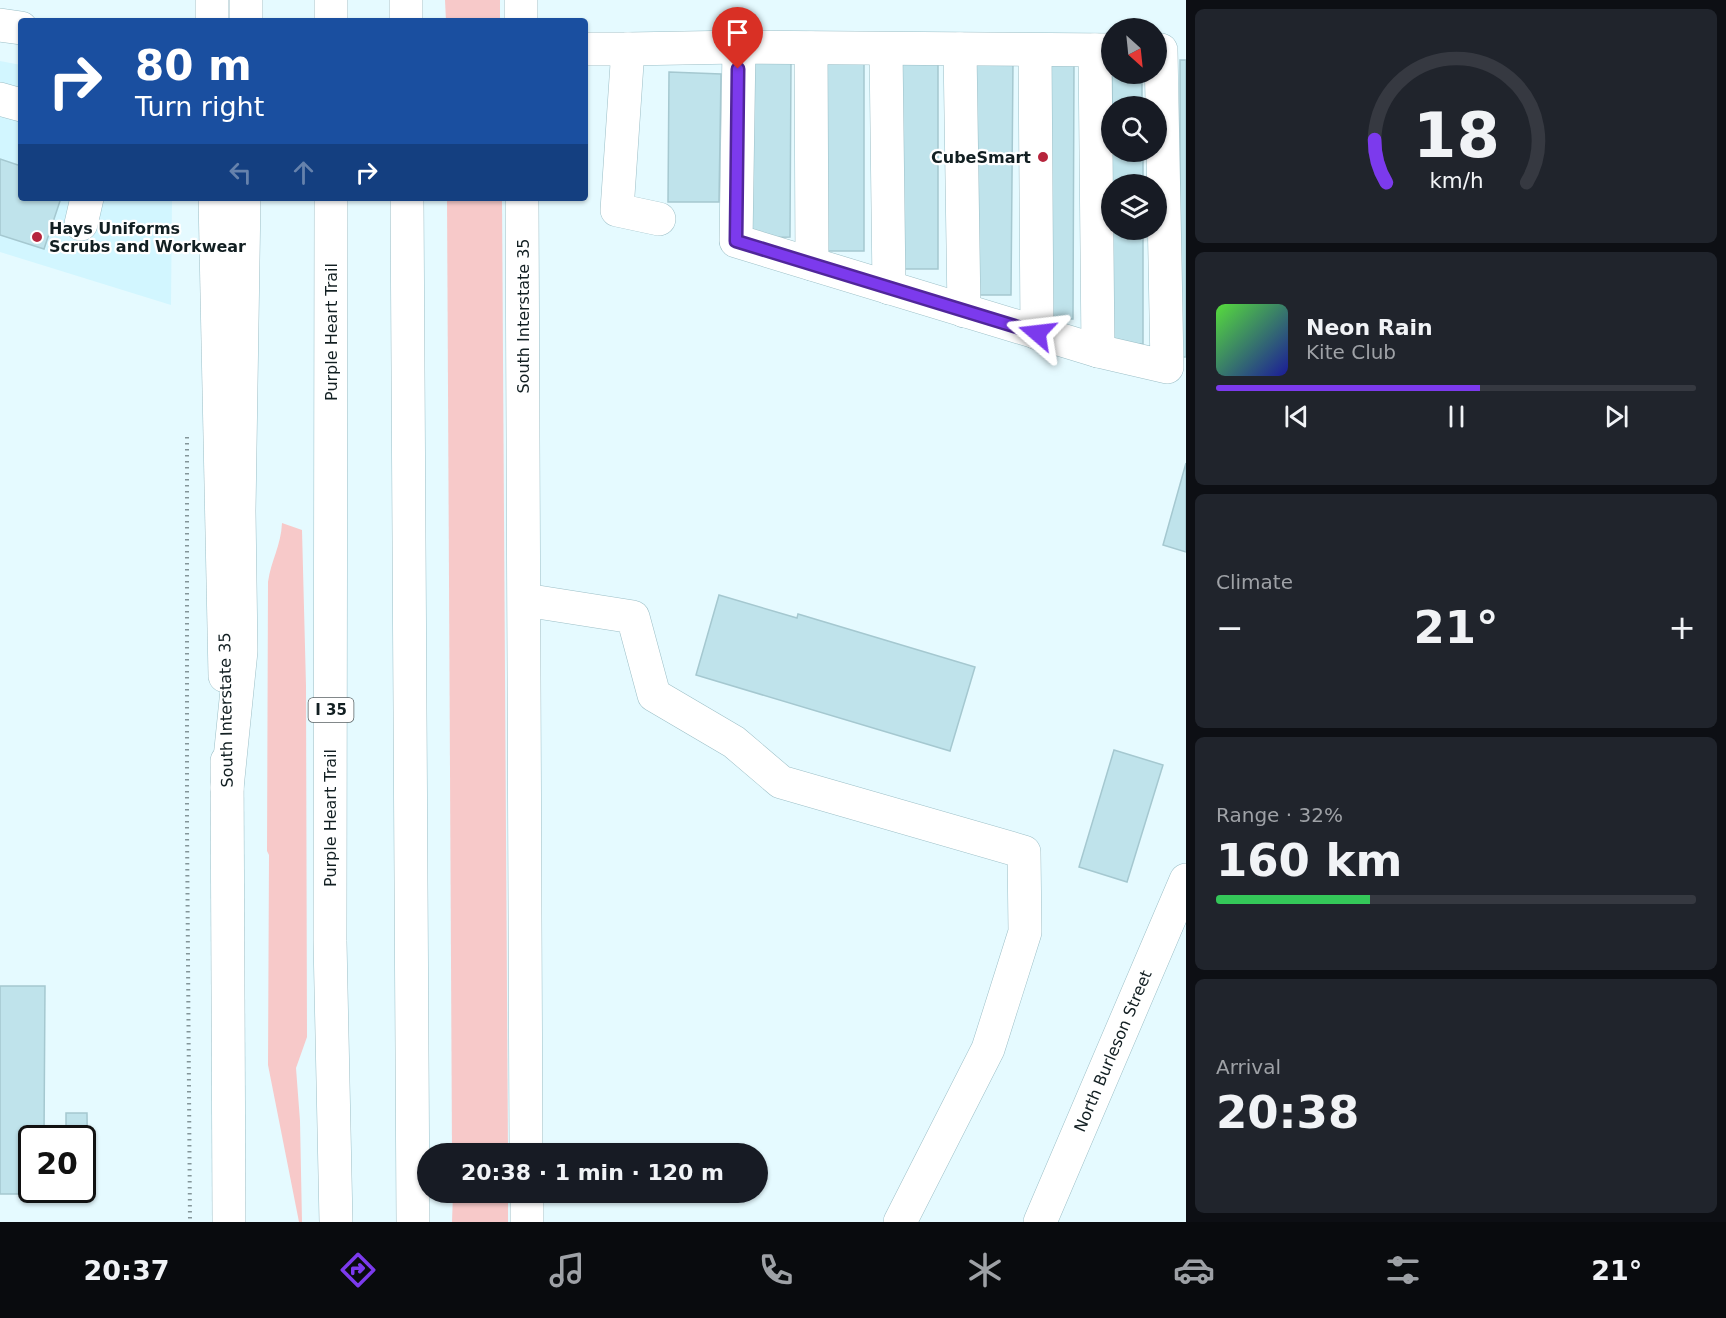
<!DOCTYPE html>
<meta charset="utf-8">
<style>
body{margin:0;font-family:"DejaVu Sans",sans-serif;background:#20242c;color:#f1f3f6;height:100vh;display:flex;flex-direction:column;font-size:22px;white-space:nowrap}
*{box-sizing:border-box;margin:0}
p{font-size:20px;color:#9ea1a6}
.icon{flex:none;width:33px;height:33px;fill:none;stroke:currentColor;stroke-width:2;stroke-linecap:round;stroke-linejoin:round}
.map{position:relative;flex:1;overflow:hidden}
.side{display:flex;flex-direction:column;gap:9px;padding:9px;background:#0d0f14;width:540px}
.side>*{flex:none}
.guide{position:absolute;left:18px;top:18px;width:570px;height:183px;border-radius:6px;box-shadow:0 2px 4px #0004;background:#1a4fa0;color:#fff;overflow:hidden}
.needle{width:39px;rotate:153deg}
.buttons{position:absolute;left:1101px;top:18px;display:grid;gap:12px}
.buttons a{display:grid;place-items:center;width:66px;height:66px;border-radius:50%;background:#171b24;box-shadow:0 2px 4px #0004;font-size:30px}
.speed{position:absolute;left:18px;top:1125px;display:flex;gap:12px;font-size:30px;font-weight:700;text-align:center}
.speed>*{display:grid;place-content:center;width:78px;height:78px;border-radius:50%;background:#171b24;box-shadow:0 2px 4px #0004;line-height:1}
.speed .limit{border:3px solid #111;border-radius:9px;background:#fff;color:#111}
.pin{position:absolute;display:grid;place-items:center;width:51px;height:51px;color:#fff;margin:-62px -26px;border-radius:50% 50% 50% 0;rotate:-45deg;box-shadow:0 0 6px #0007}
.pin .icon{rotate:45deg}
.me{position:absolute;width:66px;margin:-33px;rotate:287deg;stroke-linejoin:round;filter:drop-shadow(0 0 4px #0008)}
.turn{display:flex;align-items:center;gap:21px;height:126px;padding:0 18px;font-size:27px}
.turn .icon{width:78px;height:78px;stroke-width:2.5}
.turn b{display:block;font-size:42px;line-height:51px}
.lanes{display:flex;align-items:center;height:57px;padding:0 18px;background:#0003;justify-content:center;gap:30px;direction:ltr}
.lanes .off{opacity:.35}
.big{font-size:45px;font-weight:700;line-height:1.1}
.side .widget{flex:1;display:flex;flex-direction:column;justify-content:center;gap:9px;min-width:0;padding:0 21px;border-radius:9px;background:#20242c}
.side .dial{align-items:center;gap:0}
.dial svg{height:156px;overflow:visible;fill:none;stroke:#363941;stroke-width:7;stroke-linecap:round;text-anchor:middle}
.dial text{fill:#f1f3f6;stroke:none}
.song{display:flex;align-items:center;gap:18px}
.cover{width:72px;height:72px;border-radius:9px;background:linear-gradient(135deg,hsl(110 70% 55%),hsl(240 70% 35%))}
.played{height:6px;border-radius:3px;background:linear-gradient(90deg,#7c3aed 55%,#363941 55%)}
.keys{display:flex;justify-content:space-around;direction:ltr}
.heat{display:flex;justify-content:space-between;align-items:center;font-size:33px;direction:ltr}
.charge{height:9px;border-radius:4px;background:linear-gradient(90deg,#34c759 32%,#363941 0)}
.trip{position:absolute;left:417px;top:1143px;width:351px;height:60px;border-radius:30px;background:#171b24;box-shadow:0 2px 4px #0004;font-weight:700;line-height:60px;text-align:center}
.menu{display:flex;height:96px;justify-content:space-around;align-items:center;background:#090b0e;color:#9ea1a6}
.menu .icon{width:42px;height:42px}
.menu .active{color:#7c3aed}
.menu b{font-size:27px;color:#f1f3f6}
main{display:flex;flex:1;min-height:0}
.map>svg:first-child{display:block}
.built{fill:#d2f6ff}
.green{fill:#f7c9c9}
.building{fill:#bfe3eb;stroke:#a5c8d0;stroke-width:1.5}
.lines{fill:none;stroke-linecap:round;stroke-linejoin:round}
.minor-casing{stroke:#9cbfc7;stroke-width:34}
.major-casing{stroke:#9cbfc7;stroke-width:34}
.highway-casing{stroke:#9cbfc7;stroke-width:34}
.path{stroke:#849599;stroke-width:4;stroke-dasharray:1.5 4.5;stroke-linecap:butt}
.minor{stroke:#fff;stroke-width:33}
.major{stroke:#fff;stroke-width:33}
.highway{stroke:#fff;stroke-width:33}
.route-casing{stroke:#51269a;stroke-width:15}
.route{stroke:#7c3aed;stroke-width:10}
.poi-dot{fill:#b6243c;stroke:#fff;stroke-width:2}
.labels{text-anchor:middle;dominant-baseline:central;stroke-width:4.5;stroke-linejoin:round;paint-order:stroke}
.shield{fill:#fff;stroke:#596264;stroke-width:1.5}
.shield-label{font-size:15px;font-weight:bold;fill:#121f22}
.poi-label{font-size:16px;font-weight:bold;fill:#121f22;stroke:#fff;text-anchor:end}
.street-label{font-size:16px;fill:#121f22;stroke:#fff}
</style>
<main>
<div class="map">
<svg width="1186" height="1222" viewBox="0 0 1186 1222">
<rect width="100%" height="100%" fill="#e5faff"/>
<polygon class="built" points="0,61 21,65 21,198 172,198 171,305 0,252"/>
<g class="green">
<polygon points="445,0 500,0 500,21 446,21"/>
<polygon points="447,198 502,198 508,1153 452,1153"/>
<path d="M282,523L302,530L306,686L307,1037L296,1068L300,1121L302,1222H299L268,1065L269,855L267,851L268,582C271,560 281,546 282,523Z"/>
<polygon points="453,1193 508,1193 508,1222 452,1222"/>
</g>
<g class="building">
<polygon points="753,60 791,60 790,237 752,238"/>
<rect x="826" y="60" width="38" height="191"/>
<polygon points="901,60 938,60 938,269 900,269"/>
<rect x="1180" y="60" width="6" height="297"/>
<polygon points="975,61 1013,61 1011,295 974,295"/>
<polygon points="1049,61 1074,61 1073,319 1047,319"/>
<polygon points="669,72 721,74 719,202 668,202"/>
<polygon points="1112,74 1142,74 1142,106 1112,106 1112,152 1143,152 1143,184 1112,184 1112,230 1143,230 1143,344 1111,344"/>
<polygon points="0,159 21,166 21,198 61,198 44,249 0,235"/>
<polygon points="1186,463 1186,552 1163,545"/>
<polygon points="719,595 797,618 798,614 975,667 950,751 696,675"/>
<polygon points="1114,750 1163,765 1127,882 1079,867"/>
<polygon points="0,986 45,986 44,1138 32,1138 32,1190 44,1190 43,1194 0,1194"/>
<polygon points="66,1113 87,1113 88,1201 67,1201 67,1190 82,1190 82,1138 66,1138"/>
</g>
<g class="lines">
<g class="minor-casing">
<g id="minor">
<polyline points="0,25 21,28"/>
<polyline points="739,47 736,241 1098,351 1167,367 1161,50"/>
<polyline points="811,48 812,264"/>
<polyline points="585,49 628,49 617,210 659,219"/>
<polyline points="628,49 739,47 1112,50"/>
<polyline points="886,49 889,288"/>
<polyline points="960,49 964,311"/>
<polyline points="1035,50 1037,333"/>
<polyline points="1095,50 1098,351"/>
<polyline points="0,99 21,105"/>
<polyline points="81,224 87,198"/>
<polyline points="525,600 633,617 654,695 734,742 781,782 1024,852 1025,932 988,1049 900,1222"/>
<polyline points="1040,1222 1186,880"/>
</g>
</g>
<g class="major-casing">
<g id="major">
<polyline points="212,0 212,21"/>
<polyline points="521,0 521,21"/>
<polyline points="215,198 225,676"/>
<polyline points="522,198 526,1154"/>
<polyline points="227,761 229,1222"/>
<polyline points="527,1192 527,1222"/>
</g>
</g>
<g class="highway-casing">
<g id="highway">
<polyline points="406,0 406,21"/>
<polyline points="246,21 246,0"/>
<polyline points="331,21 331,0"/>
<polyline points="331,198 330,941 336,1222"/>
<polyline points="407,198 413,1222"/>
<polyline points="227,788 241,651 239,511 244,198"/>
</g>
</g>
<polyline class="path" points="187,437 187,828 190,1222"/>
<use href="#minor" class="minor"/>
<use href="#major" class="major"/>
<use href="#highway" class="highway"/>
</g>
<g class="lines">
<g class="route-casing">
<polyline id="route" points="738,69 736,241 1037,333"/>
</g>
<use href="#route" class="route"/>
</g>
<g class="poi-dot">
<circle cx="1043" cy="157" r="6"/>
<circle cx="37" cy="237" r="6"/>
</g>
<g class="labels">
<rect class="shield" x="308.5" y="698" width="45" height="24" rx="4.5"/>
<g class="shield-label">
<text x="331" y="710">I 35</text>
</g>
<g class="poi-label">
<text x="1031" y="157">CubeSmart</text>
<text x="49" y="228" text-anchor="start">Hays Uniforms<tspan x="49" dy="18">Scrubs and Workwear</tspan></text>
</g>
<g class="street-label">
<text transform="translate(523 316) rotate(-90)">South Interstate 35</text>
<text transform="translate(331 332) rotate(-90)">Purple Heart Trail</text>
<text transform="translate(226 710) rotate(-91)">South Interstate 35</text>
<text transform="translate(330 818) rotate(-90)">Purple Heart Trail</text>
<text transform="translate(1113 1051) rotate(-67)">North Burleson Street</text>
</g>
</g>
</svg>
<div class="buttons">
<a><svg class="needle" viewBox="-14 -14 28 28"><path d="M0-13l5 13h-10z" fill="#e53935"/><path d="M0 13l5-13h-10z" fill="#9ea1a6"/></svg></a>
<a><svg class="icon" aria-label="search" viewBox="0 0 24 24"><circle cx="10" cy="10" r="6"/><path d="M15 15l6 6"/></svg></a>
<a><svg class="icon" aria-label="layers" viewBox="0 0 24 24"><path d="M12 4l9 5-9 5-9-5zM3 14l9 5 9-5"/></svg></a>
</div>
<div class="speed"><div class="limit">20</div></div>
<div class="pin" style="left:738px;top:69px;background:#d93025"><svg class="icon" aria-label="arrive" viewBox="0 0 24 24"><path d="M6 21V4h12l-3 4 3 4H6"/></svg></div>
<svg class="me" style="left:1037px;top:333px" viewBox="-20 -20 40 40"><path d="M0-17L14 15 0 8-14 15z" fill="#7c3aed" stroke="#fff" stroke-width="4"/></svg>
<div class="trip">20:38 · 1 min · 120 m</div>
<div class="guide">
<div class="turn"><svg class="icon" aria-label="right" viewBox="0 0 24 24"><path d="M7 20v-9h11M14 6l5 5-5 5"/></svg><div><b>80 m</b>Turn right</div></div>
<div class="lanes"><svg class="icon off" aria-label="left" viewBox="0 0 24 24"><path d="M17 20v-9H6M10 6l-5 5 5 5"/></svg><svg class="icon off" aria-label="ahead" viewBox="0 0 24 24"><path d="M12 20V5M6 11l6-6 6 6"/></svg><svg class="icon" aria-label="right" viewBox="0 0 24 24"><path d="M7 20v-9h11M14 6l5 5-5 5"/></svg></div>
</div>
</div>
<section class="side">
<div class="widget dial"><svg viewBox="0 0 100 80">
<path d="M14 69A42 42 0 1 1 86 69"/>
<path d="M14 69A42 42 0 0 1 8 47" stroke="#7c3aed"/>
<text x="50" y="56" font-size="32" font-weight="700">18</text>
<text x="50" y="72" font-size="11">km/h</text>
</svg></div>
<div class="widget">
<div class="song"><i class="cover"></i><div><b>Neon Rain</b><p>Kite Club</p></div></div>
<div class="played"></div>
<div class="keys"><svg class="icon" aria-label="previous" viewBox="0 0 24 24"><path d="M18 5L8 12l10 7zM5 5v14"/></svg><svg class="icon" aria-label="pause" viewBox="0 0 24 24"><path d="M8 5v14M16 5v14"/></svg><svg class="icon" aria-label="next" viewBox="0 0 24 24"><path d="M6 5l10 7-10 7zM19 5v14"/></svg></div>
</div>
<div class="widget"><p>Climate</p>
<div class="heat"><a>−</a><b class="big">21°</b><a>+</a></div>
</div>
<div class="widget"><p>Range · 32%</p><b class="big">160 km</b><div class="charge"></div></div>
<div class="widget"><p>Arrival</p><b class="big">20:38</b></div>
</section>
</main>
<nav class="menu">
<b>20:37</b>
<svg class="icon active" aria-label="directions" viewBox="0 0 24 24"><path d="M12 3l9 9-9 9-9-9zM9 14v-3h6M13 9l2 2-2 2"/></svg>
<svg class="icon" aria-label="music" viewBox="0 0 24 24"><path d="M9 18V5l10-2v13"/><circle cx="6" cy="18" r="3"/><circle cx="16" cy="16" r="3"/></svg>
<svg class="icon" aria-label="phone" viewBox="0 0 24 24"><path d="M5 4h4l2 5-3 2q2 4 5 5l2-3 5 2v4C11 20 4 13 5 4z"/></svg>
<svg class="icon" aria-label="climate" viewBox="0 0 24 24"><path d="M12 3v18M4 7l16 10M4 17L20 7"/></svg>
<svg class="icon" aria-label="car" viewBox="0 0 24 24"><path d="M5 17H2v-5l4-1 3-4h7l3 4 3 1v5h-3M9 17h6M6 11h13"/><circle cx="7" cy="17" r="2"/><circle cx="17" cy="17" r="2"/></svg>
<svg class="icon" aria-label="filters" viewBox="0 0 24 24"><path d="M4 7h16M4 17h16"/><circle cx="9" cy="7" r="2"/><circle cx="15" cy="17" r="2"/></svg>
<b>21°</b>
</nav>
